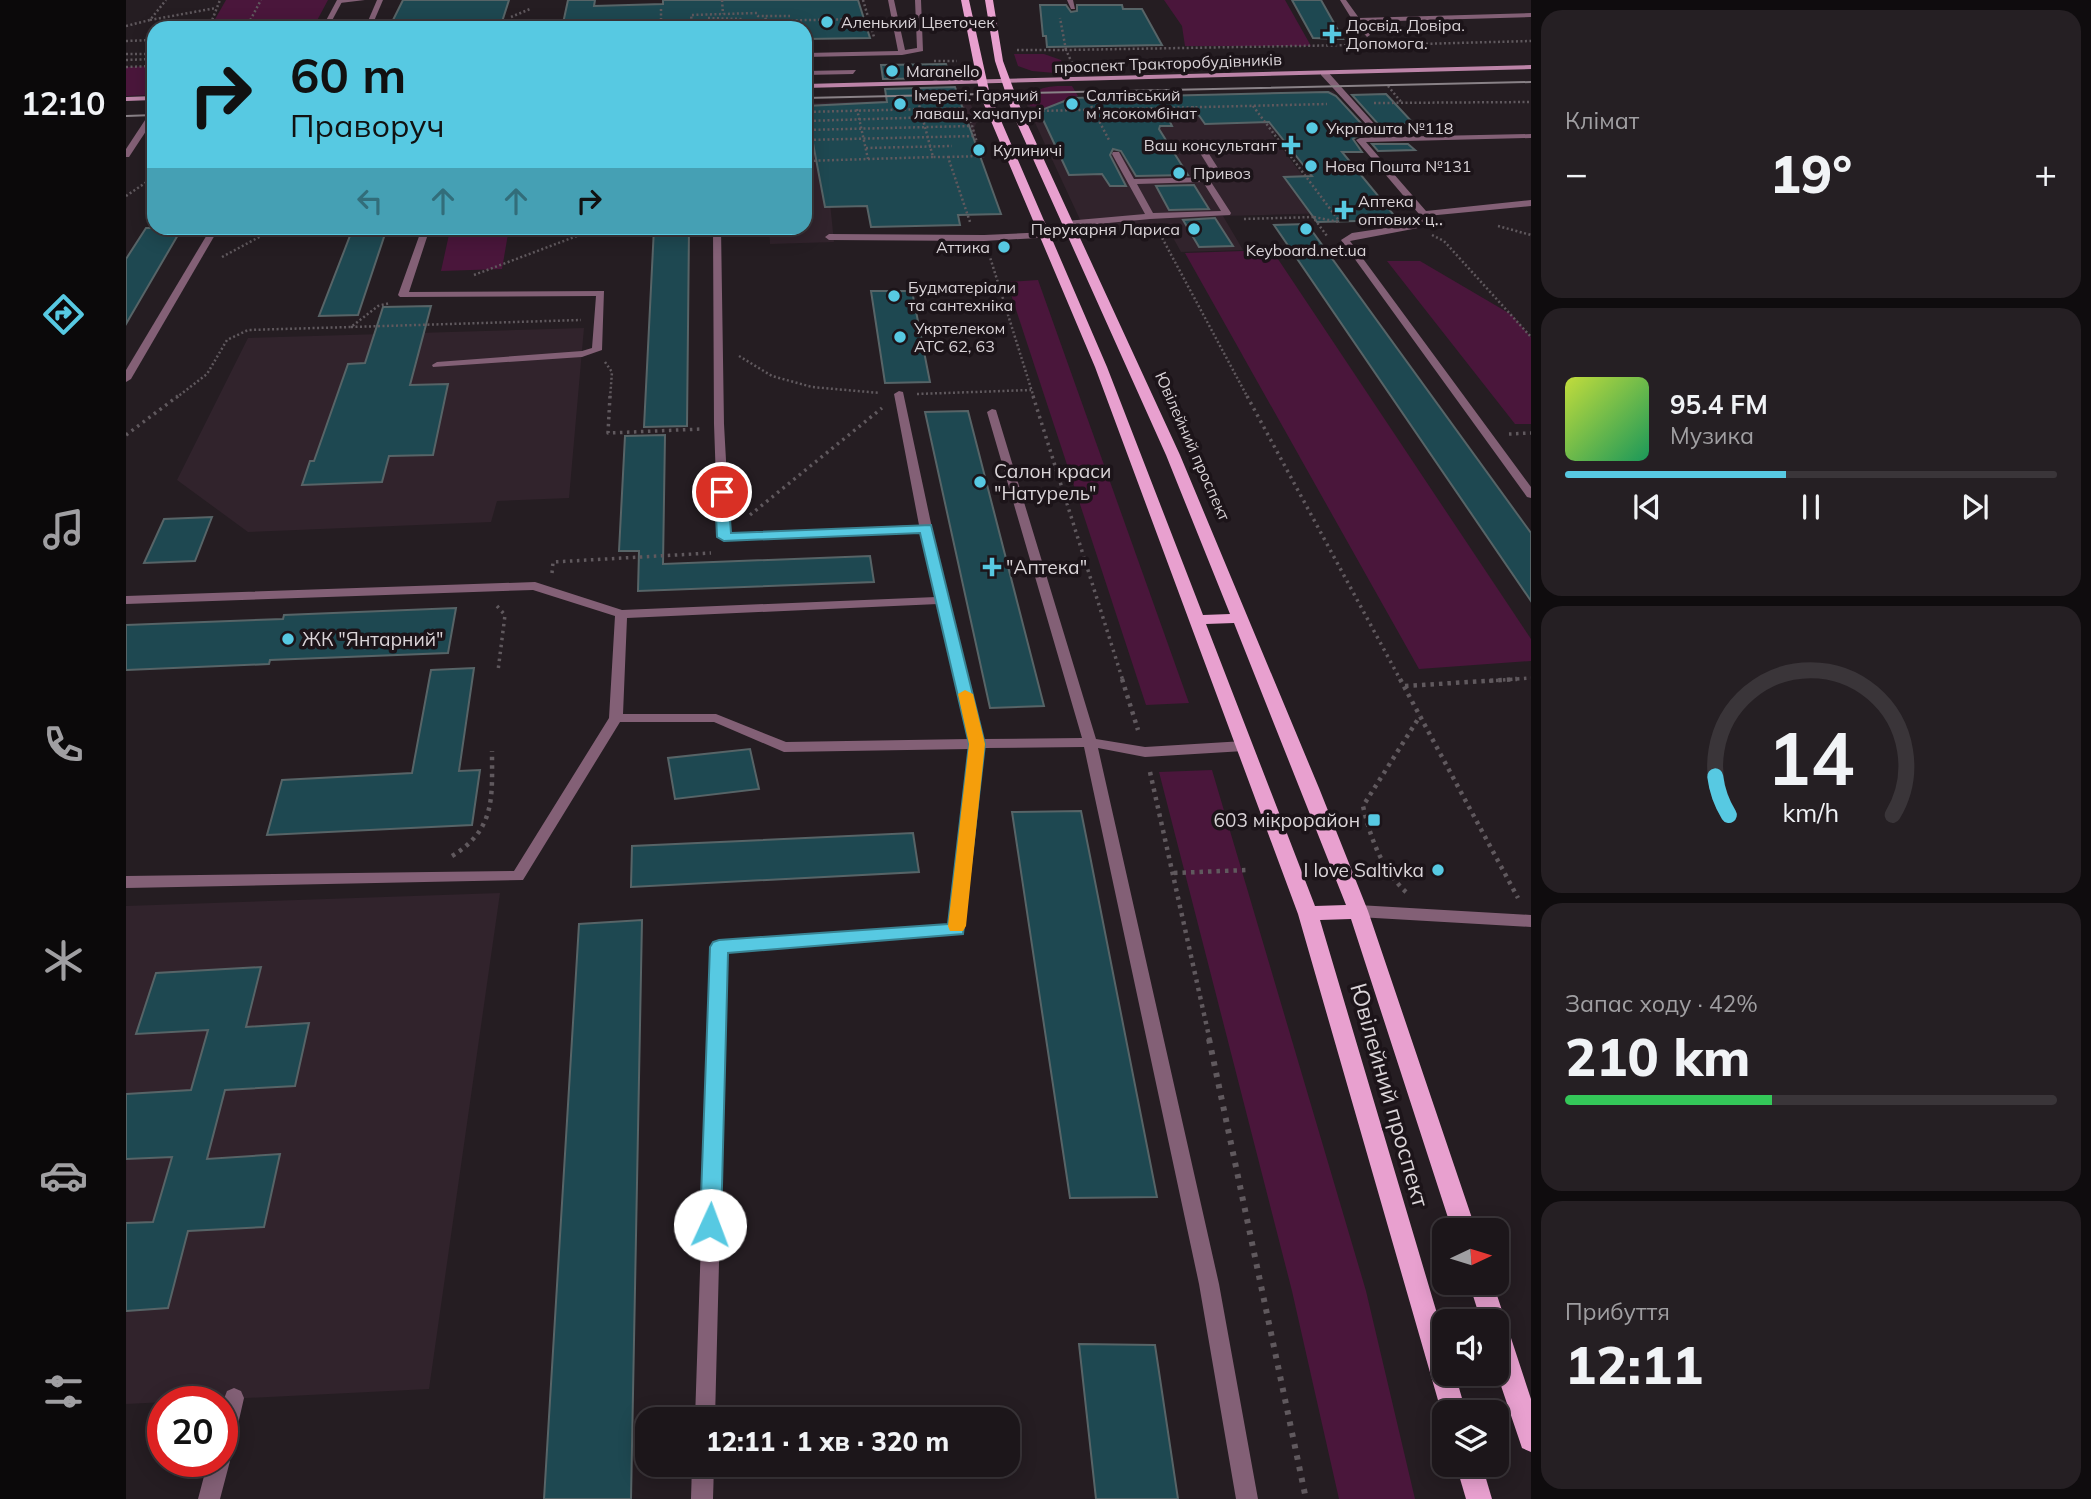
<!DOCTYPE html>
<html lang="uk">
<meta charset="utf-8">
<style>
body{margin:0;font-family:Mulish,sans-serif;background:#251f23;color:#f1f3f6;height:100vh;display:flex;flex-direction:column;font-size:26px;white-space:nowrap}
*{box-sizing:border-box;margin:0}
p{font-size:23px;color:#a09fa2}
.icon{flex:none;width:38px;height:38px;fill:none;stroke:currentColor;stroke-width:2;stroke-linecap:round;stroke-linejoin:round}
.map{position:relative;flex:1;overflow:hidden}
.sheet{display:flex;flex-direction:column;gap:10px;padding:10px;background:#0f0c0e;width:560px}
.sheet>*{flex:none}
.hud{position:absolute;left:21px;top:21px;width:665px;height:214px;border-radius:21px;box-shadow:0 4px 18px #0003,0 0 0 2px #3a3539;background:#57c9e2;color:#111;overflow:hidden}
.needle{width:46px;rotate:86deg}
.buttons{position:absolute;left:1306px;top:1218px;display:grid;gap:14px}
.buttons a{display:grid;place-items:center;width:77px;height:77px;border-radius:14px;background:#1c161a;box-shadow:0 4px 18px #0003,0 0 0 2px #3a3539;font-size:35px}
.speed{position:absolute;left:21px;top:1386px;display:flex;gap:14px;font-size:35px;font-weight:700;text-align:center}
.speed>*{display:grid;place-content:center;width:91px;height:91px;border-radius:50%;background:#1c161a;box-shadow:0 4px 18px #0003,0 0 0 2px #3a3539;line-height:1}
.speed .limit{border:10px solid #d22;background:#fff;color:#111}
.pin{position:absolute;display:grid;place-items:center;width:60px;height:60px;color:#fff;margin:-30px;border:4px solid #fff;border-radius:50%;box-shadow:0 2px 7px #0007}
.me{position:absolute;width:77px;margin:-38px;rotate:2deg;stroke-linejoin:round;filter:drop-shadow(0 0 5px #0008)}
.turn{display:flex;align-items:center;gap:24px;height:147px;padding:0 28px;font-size:32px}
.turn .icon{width:91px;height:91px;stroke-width:2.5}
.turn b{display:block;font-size:49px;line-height:60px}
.lanes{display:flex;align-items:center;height:66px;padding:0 28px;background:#0003;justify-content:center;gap:35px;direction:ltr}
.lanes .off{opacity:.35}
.big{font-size:52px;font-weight:800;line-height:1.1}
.sheet .tile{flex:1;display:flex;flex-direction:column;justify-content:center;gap:10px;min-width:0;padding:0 24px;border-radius:21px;background:#251f23}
.sheet .dial{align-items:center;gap:0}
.dial svg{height:182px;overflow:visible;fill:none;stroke:#3a3539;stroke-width:7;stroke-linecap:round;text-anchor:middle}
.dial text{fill:#f1f3f6;stroke:none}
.song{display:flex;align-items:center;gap:21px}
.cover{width:84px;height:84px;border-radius:10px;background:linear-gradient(135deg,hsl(70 70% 55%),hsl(150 70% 35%))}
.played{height:7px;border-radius:4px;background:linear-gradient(90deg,#57c9e2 45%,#3a3539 45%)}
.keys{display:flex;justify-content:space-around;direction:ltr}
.heat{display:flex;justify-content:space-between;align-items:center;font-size:38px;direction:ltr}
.charge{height:10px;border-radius:5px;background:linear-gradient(90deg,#34c759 42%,#3a3539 0)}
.trip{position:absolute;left:509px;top:1407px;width:385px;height:70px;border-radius:21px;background:#1c161a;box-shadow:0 4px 18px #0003,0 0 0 2px #3a3539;font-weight:800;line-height:70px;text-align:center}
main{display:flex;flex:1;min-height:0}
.dock{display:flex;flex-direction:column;width:126px;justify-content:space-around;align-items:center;background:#0b090a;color:#a09fa2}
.dock .icon{width:49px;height:49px}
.dock .on{color:#57c9e2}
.dock b{font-size:32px;color:#f1f3f6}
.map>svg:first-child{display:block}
.built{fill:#31232c}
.green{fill:#4a163b}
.building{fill:#1e4851;stroke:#576467;stroke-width:2}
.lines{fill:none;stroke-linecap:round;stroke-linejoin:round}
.path-far3{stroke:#60595e;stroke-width:2.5;stroke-dasharray:2 2.5;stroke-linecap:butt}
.path-far2{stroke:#60595e;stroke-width:3.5;stroke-dasharray:2.5 4.5;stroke-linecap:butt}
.path-far1{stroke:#60595e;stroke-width:4.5;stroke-dasharray:3.5 5;stroke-linecap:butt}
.path{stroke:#60595e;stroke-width:6;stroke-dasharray:4.5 7;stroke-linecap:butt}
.service{fill:#836076;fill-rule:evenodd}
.minor{fill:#836076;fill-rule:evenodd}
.secondary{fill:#bc84a8;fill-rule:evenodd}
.primary{fill:#e8a0cf;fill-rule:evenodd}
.tram{stroke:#898287;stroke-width:2}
.route{fill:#57c9e2;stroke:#398393;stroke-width:2}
.slow{fill:#f59e0b}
.poi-dot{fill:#57c9e2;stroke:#1c1419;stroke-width:2.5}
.labels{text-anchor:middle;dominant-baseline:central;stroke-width:7;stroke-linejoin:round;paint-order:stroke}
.far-poi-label{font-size:16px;fill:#dad4d8;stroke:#1c1419;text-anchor:start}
.far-street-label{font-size:16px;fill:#dad4d8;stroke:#1c1419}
.poi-label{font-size:19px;fill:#dad4d8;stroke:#1c1419;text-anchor:start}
.near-street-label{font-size:23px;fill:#dad4d8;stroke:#1c1419}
</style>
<main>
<nav class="dock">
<b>12:10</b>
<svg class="icon on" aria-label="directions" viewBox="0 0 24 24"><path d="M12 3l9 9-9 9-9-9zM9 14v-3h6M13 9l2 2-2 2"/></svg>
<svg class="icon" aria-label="music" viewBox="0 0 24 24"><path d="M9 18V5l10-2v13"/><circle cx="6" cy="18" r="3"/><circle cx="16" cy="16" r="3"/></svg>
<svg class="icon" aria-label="phone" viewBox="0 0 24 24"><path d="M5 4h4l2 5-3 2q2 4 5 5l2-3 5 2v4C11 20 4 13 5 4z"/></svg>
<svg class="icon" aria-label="climate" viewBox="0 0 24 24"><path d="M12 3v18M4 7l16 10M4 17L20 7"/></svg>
<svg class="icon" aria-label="car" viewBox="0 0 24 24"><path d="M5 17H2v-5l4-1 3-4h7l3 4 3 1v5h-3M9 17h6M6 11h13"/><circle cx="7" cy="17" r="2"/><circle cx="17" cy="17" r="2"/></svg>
<svg class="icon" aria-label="filters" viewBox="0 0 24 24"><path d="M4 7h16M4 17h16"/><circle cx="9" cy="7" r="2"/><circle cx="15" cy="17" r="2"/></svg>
</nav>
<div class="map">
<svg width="1405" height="1499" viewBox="0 0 1405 1499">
<rect width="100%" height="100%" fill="#251d22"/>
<g class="built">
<polygon points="1207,91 1227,114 1163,116 1175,132 1145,134 1205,213 1097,216 1117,250 1055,252 1039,223 957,226 898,99"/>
<polygon points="843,99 851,121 848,129 855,154 859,158 700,163 708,242 644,244 643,228 679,228 679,103"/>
<polygon points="458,328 443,498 371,501 365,522 122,532 51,480 122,338"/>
<polygon points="374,893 303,1389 0,1404 0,906"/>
</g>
<g class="green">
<polygon points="100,0 202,0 187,28 84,28"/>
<polygon points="1038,0 1159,0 1185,46 1059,46 1056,26"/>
<polygon points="888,54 918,54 935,60 940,74 906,71 892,66"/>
<polygon points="28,66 28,95 0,96 0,67"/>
<path d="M946,86L952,96L921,108L904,106L902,101C911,84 929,86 946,86Z"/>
<polygon points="383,228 376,269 315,271 324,230"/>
<polygon points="1146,250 1405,639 1405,661 1293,669 1059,253"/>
<polygon points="1261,261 1294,261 1386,315 1405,337 1405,424 1389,424"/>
<polygon points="912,280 1063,703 1020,705 881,282"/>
<polygon points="1086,770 1240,1291 1289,1499 1213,1499 1166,1291 1033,772"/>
</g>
<g class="building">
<polygon points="277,0 383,0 374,28 263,28"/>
<polygon points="442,0 469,0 468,6 537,4 537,0 732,0 744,38 679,39 679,28 436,28"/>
<polygon points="1166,0 1195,0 1217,39 1187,38"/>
<polygon points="914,5 940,5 945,12 951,11 951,5 996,5 997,9 1016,9 1036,45 921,47 920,36 917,36"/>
<polygon points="820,64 825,78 757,79 755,65"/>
<polygon points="829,87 875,214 832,215 834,225 745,227 741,206 699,207 680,106 761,102 759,89"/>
<polygon points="1202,92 1210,96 1246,135 1234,135 1227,139 1236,152 1216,152 1272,220 1191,222 1158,177 1186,176 1143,122 1079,124 1067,107 1044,122 1046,126 1034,126 1033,129 1062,175 1010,176 995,151 987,149 984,155 1000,186 984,186 976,174 943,175 913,111 946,98"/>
<polygon points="1260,94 1288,124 1264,124 1273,134 1261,134 1226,95"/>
<polygon points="1246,144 1282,144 1289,150 1252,151"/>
<polygon points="1068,185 1083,209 1043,210 1030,186"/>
<polygon points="1089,218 1107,246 1073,247 1057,220"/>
<polygon points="1181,224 1405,533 1405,601 1148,225"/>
<polygon points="20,228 56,228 0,324 0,259"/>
<polygon points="227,228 261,228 232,315 193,316"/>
<polygon points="528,228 563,228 561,426 518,427"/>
<polygon points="745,291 786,291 804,382 759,383"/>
<polygon points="305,306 284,385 322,384 307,455 263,456 256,482 176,485 184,461 188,461 222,364 239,363 257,307"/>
<polygon points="842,411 893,609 918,706 864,708 799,412"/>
<polygon points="539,435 537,564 744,556 748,582 512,591 513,551 493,551 499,436"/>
<polygon points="86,517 69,561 18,563 38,519"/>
<polygon points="330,608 322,653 144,660 143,664 0,670 0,625 157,619 158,615"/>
<polygon points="348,668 333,771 354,770 346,825 141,835 156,780 286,773 305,670"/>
<polygon points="624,749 633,789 549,799 542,758"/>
<polygon points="955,811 964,856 1031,1197 944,1198 886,812"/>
<polygon points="787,833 793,872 505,887 506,846"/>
<polygon points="516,920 505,1499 418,1499 453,924"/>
<polygon points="135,967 120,1027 183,1023 169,1086 99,1090 81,1159 154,1154 138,1227 62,1231 42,1308 0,1311 0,1223 27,1222 46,1157 0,1159 0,1094 65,1090 82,1030 10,1034 30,973"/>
<polygon points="953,1344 1029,1345 1052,1499 970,1499"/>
</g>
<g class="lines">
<g class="path-far3">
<polyline points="596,0 597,14"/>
<polyline points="737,0 748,37"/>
<polyline points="535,9 535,24 566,23 567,26"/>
<polyline points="385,17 404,9"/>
<polyline points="24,20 90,8"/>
<polyline points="561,22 561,27 632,26 634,21 733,19 732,16"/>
<polyline points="594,22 581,22 581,18 618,19"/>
<polyline points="566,23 565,15 631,13 632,16 639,16"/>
<polyline points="515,24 535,23"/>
<polyline points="632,24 641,24 639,16 664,16"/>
<polyline points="0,26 24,20 40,0"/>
<polyline points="83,28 94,0"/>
<polyline points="120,28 135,0"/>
<polyline points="0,41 28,40"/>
<polyline points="1255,45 1405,41"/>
<polyline points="891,50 940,50 934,18"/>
<polyline points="0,54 28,54"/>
<polyline points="0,60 28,59"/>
<polyline points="808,61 831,61"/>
<polyline points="946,63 940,50 1229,45"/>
<polyline points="0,67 28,66"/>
<polyline points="1262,86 1276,103"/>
<polyline points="961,98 983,140"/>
<polyline points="792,101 807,157 822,157 844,222"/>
<polyline points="1248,103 1405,102"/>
<polyline points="1127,106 1214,222"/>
<polyline points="731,109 742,159"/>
<polyline points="912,111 1201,104"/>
<polyline points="679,112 841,108"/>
<polyline points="679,121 844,116"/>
<polyline points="679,130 846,126"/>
<polyline points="679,140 849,136"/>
<polyline points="740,148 826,146"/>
<polyline points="822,157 855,156 844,119"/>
<polyline points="679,161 807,157"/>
<polyline points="679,165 679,169"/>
<polyline points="0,196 28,177"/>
<polyline points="1188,217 1213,222"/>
<polyline points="1118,219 1187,217 1201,236"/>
<polyline points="1372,226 1405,235"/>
<polyline points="1034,234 1122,398"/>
<polyline points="1306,235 1318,241 1405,337"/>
<polyline points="863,254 908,398"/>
<polyline points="96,257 150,228"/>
<polyline points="348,275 472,228"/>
<polyline points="225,327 455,320"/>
<polyline points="613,356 646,376 686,387 754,393"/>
<polyline points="479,362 486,372 484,398"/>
<polyline points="791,394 905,390"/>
<polyline points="50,398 81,374 101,340 122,330 225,327 252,306 264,303"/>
</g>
<g class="path-far2">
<polyline points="484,396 482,433 576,429"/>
<polyline points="907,396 997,681"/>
<polyline points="1121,396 1275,681"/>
<polyline points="1383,434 1405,433"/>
<polyline points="0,435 52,396"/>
<polyline points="624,515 756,408"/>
<polyline points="426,573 427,562 585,553"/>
<polyline points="371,606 379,615 372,671"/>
<polyline points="1363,681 1405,678"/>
</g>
<g class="path-far1">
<polyline points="996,679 1012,730"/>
<polyline points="1274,679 1392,898"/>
<polyline points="1279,686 1391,679"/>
<polyline points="1024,772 1084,1041"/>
<path d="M326,856C370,829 366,797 366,751"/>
<polyline points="1048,873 1120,870"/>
<path d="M1280,892C1256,870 1244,837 1237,806L1294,716"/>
</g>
<polyline class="path" points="1083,1039 1180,1499"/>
<g class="service">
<polygon points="211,0 239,0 214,3"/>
<polygon points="251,0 257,0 245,28 239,28"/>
<polygon points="762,0 768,0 779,50 791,48 789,0 795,0 797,51 776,55 679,57 679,53 772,51"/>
<polygon points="941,0 947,0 949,9 945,9"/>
<polygon points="1214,0 1220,0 1233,18 1405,13 1405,17 1235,22 1244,35 1241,37 1227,21"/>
<polygon points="730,70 727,74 679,75 679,71"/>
<polygon points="1195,71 1201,71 1260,137 1405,134 1405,138 1240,142 1300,211 1405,200 1405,206 1301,216 1292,228 1224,241 1405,487 1405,498 1401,497 1215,240 1226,233 1286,224 1293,214 1230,140 1234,138 1252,137 1195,75"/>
<polygon points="25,111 28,111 28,119 3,157 0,157 0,149"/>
<path d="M1073,143H1076L1099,179L1085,182L1105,213L1104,215L1024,219L940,227L936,224L940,221L1019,214L986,154L987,152H993L1008,179L1089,177L1069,145ZM1077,182L1095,211L1027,213L1011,184Z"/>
<polygon points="85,228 93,228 5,379 0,382 0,370"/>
<polygon points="296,228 304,228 283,292 478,291 476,350 456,357 307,367 306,365 311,362 456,351 466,348 470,296 274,297 272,295"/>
<path d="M587,228H595L598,424L604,533L793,525L768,394L773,391L777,392L806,528L857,739L956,738L861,412L866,409L870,410L970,739L1019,747L1118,741L1125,746L1118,751L1019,757L972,748L1093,1284L1132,1499H1110L1073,1284L958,747L858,748L838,930L836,934L601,951L589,1419H569L585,946L587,942L593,940L823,925L843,749L658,752L588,722H494L397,880L0,888V876L388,871L483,718L489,616L407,590L0,604V596L409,582L496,610L810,597L795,532L598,541L592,537L588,424ZM812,604L843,739L660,742L590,714H497L501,618Z"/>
<polygon points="944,231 948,234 947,236 858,241 703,240 699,237 703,234 858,235"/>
<polygon points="1232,905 1405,915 1405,927 1232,917 1226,915 1224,911 1226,907"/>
<polygon points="108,1388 115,1391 118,1398 107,1446 101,1454 104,1461 94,1499 72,1499 82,1461 96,1461 96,1404 101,1391"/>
<polygon points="566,1465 588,1465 587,1499 565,1499"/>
</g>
<polygon class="minor" points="211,0 217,0 202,28 196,28"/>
<g class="secondary">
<polygon points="1405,65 1405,69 679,88 679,84"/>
<polygon points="28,96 28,100 0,101 0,97"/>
</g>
<g class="primary">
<path d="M835,0H843L864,95L981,367L1077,615L1104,614L1040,455L886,112L869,61L859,0H867L877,61L896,112L1054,455L1193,788L1242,911L1350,1230H1326L1225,919L1194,920L1318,1337V1374H1329L1340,1412H1318V1421L1172,914L969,367L854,95ZM1108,623L1220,905L1189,906L1080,624Z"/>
<polygon points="1343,1283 1367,1283 1405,1399 1405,1452 1396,1448 1370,1371 1370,1321 1355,1321"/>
<polygon points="1330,1465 1356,1465 1366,1499 1340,1499"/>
</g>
<g class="tram">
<polyline points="679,98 1405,82"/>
<polyline points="0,116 28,115"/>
</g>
</g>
<polygon class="route" points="596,488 602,492 605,533 805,525 859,744 837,934 602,953 595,1225 592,1231 584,1234 577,1231 574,1225 584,947 587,942 593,940 822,924 843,744 794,533 598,541 591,537 589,492"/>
<polygon class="slow" points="839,690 847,694 859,744 840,926 837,931 824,931 822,926 843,744 832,694"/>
<g class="poi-dot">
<circle cx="701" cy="22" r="7"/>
<path d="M1202.5 23.5h7v7h7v7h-7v7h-7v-7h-7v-7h7z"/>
<circle cx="766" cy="71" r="7"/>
<circle cx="774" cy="104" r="7"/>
<circle cx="946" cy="104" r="7"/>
<circle cx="1186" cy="128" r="7"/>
<path d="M1161.5 134.5h7v7h7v7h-7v7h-7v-7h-7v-7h7z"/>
<circle cx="853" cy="150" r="7"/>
<circle cx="1185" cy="166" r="7"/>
<circle cx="1053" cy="173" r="7"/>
<path d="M1214.5 199.5h7v7h7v7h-7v7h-7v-7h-7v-7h7z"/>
<circle cx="1068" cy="229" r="7"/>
<circle cx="1180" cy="229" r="7"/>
<circle cx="878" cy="247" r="7"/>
<circle cx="768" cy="296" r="7"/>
<circle cx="774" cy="337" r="7"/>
<circle cx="854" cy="482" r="7"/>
<path d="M862.5 556.5h7v7h7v7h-7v7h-7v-7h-7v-7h7z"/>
<circle cx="162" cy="639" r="7"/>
<rect x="1241" y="813" width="14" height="14" rx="3.5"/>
<circle cx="1312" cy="870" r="7"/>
</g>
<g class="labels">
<g class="far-poi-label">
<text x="715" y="22">Аленький Цветочек</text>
<text x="1220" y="25">Досвід. Довіра.<tspan x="1220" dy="18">Допомога.</tspan></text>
<text x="780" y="71">Maranello</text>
<text x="788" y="95">Імереті. Гарячий<tspan x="788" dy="18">лаваш, хачапурі</tspan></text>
<text x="960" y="95">Салтівський<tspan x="960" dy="18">мʼясокомбінат</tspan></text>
<text x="1200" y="128">Укрпошта №118</text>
<text x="1151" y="145" text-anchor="end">Ваш консультант</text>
<text x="867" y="150">Кулиничі</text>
<text x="1199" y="166">Нова Пошта №131</text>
<text x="1067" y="173">Привоз</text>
<text x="1232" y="201">Аптека<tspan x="1232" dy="18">оптових ц‥</tspan></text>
<text x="1054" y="229" text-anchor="end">Перукарня Лариса</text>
<text x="864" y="247" text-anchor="end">Аттика</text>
<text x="1180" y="250" text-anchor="middle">Keyboard.net.ua</text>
<text x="782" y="287">Будматеріали<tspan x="782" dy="18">та сантехніка</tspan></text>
<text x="788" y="328">Укртелеком<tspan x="788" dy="18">АТС 62, 63</tspan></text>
</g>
<g class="far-street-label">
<text transform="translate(1042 63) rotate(-2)">проспект Тракторобудівників</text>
<text transform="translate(1067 446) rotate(66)">Ювілейний проспект</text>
</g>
<g class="poi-label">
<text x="868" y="471">Салон краси<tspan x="868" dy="22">"Натурель"</tspan></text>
<text x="880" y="567">"Аптека"</text>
<text x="176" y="639">ЖК "Янтарний"</text>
<text x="1234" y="820" text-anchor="end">603 мікрорайон</text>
<text x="1298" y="870" text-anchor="end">I love Saltivka</text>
</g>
<g class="near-street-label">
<text transform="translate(1264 1095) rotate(74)">Ювілейний проспект</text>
</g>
</g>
</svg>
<div class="buttons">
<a><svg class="needle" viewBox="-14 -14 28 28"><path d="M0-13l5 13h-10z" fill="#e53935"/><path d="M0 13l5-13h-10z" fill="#a09fa2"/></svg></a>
<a><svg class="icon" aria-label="sound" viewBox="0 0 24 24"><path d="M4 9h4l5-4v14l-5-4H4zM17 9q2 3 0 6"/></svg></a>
<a><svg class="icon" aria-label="layers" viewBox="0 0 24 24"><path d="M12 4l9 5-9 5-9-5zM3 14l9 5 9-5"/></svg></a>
</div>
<div class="speed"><div class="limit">20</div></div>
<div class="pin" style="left:596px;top:492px;background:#d93025"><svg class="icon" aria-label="arrive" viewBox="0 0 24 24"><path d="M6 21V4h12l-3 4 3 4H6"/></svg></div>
<svg class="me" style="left:584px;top:1225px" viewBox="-20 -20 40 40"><circle r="19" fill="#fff"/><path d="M0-13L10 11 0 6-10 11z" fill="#57c9e2"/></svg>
<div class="trip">12:11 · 1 хв · 320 m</div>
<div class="hud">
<div class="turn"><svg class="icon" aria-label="right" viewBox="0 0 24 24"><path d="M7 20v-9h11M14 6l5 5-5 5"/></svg><div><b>60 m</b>Праворуч</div></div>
<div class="lanes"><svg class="icon off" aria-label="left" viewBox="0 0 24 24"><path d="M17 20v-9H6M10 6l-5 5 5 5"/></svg><svg class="icon off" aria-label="ahead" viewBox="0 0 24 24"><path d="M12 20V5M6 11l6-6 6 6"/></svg><svg class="icon off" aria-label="ahead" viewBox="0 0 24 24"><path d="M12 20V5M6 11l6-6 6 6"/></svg><svg class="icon" aria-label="right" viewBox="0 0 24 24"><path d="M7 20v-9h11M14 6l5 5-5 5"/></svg></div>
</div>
</div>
<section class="sheet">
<div class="tile"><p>Клімат</p>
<div class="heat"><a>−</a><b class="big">19°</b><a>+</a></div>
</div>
<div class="tile">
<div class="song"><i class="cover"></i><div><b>95.4 FM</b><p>Музика</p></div></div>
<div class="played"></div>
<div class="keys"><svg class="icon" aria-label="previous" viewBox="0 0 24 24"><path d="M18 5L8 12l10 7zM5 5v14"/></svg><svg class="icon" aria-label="pause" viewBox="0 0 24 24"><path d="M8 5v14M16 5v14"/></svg><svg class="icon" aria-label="next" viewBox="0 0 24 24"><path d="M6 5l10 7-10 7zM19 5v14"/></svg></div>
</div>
<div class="tile dial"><svg viewBox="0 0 100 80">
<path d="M14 69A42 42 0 1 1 86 69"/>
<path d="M14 69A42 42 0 0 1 8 52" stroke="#57c9e2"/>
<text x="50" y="56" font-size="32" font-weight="700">14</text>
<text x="50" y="72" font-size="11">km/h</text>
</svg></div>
<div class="tile"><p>Запас ходу · 42%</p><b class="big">210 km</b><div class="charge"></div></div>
<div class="tile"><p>Прибуття</p><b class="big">12:11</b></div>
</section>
</main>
